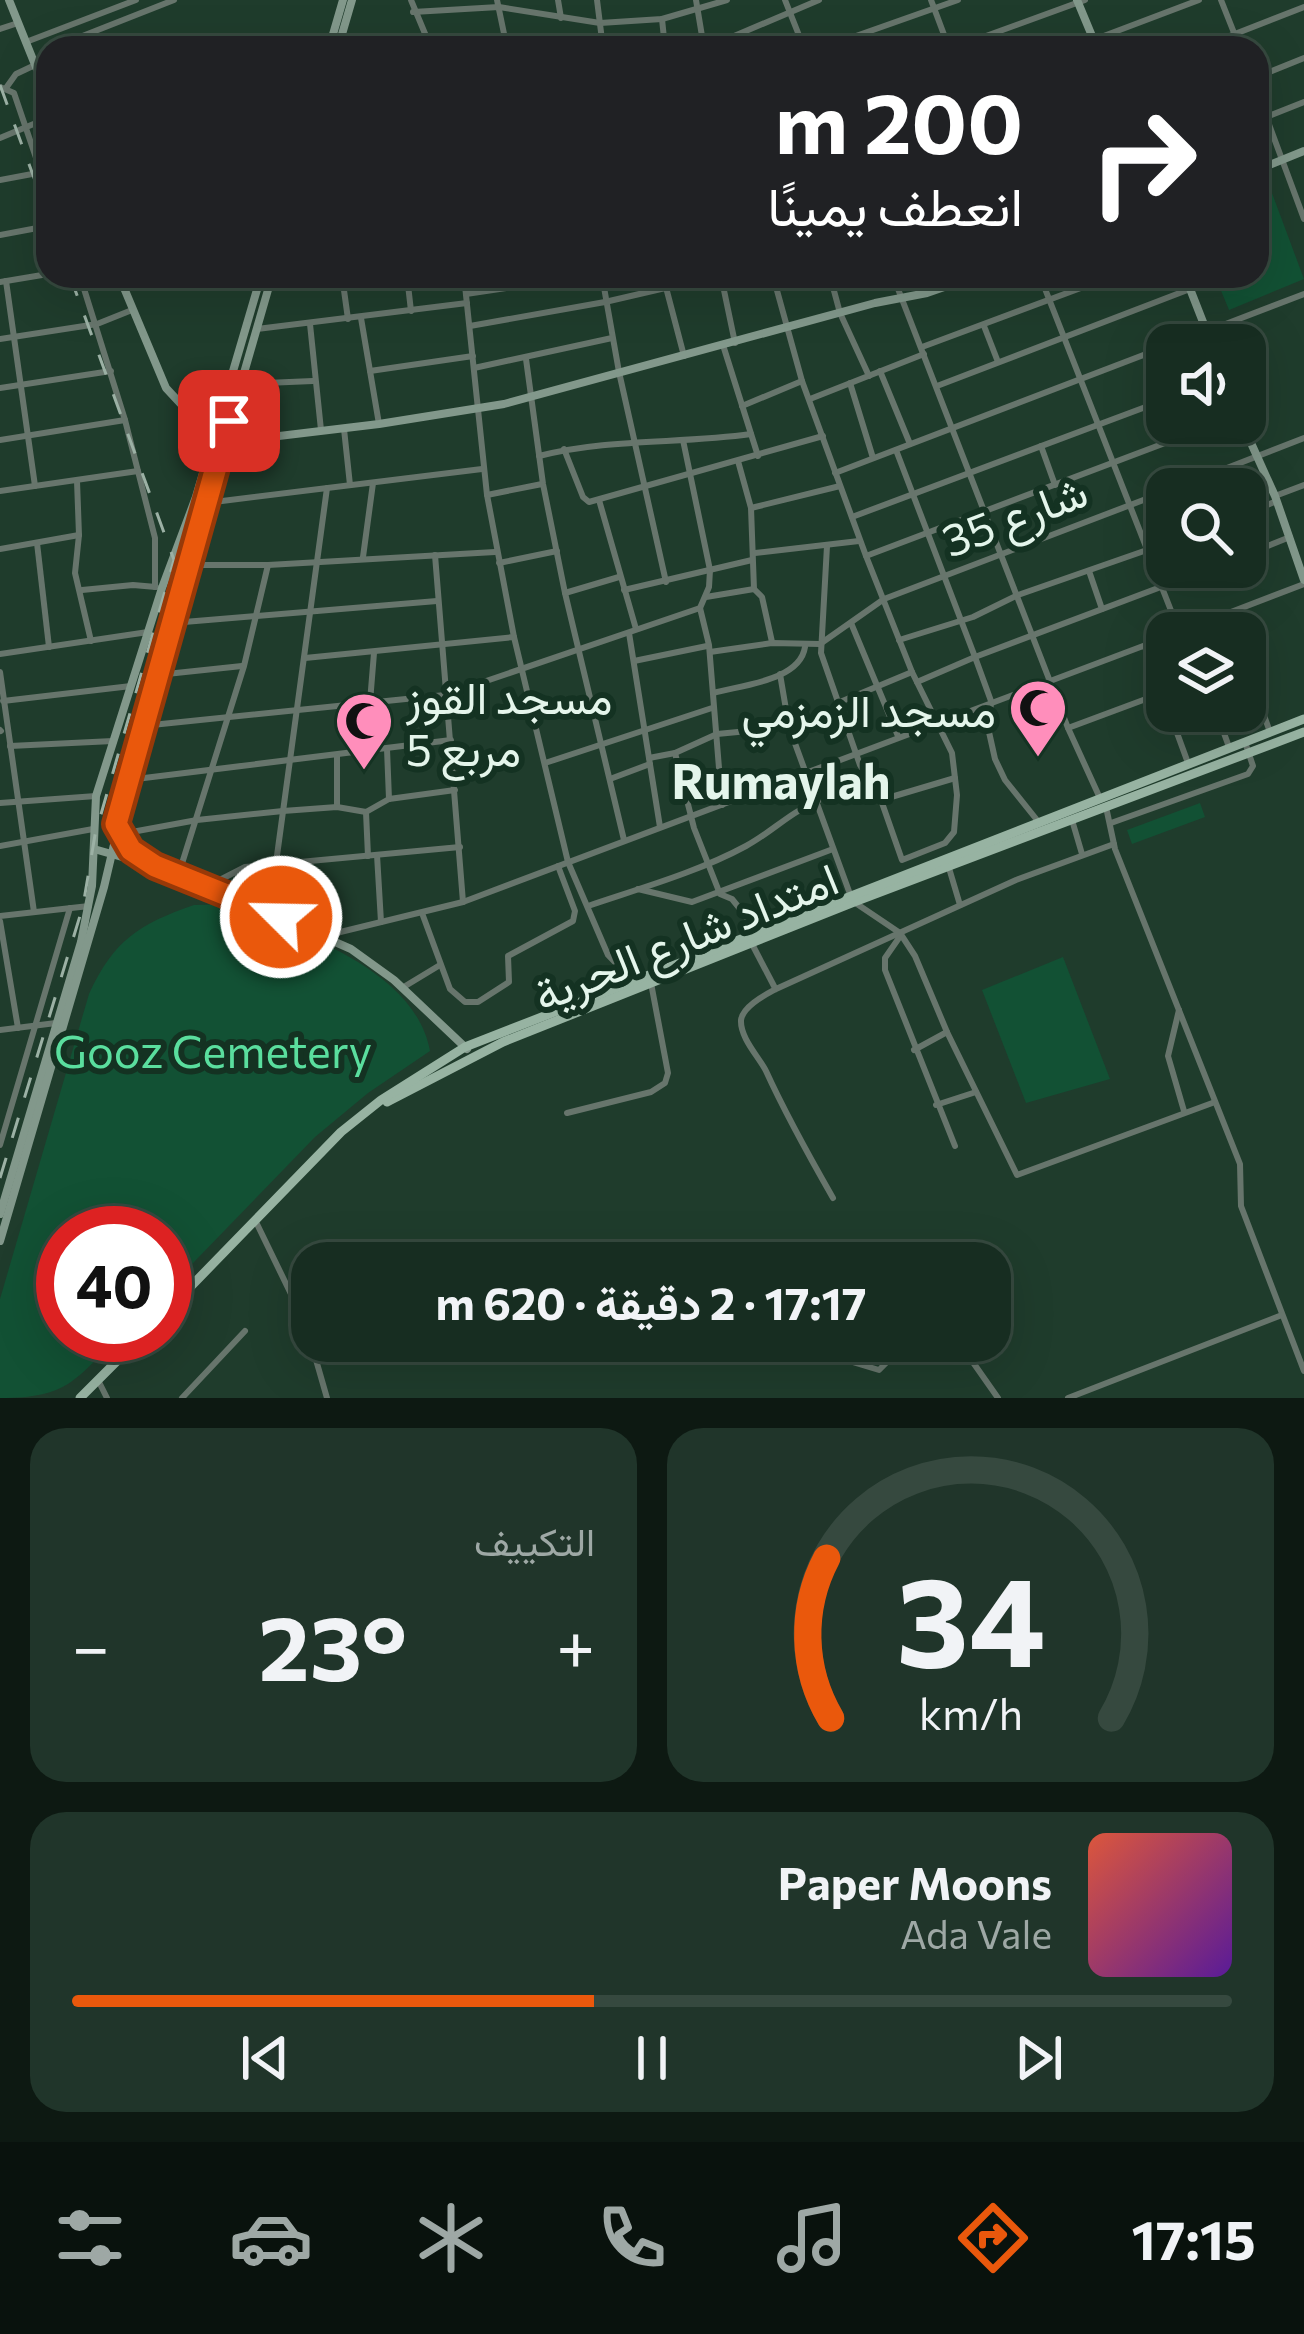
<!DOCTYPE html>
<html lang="ar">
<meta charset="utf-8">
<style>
body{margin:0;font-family:Commissioner,Vazirmatn,sans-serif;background:#20352a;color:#f1f3f6;direction:rtl;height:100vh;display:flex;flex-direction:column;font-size:45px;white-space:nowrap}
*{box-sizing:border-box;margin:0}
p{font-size:39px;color:#9ea8a5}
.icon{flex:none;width:66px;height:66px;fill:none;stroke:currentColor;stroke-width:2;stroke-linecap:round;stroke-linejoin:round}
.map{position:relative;height:1398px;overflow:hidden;direction:ltr}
.sheet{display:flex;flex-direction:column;gap:30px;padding:30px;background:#0d1912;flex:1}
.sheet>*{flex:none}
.banner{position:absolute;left:36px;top:36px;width:1233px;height:252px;border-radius:36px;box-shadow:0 12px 48px #0002,0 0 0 3px #36493f;direction:rtl;background:#202124;color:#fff;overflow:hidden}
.controls{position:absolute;left:1146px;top:324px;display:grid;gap:24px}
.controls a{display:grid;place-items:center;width:120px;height:120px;border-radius:24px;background:#172d21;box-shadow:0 12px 48px #0002,0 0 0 3px #36493f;font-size:60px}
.speed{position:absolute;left:36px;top:1206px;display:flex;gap:24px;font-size:60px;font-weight:700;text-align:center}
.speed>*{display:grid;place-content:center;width:156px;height:156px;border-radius:50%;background:#172d21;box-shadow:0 12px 48px #0002,0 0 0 3px #36493f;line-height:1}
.speed .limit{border:18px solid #d22;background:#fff;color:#111}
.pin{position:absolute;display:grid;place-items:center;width:102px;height:102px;color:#fff;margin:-51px;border-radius:24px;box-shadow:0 6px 18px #0006}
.me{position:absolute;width:132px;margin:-66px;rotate:293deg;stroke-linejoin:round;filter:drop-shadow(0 0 9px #0008)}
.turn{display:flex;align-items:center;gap:42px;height:252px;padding:0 48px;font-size:54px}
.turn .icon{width:156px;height:156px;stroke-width:2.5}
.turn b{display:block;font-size:84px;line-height:102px}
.big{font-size:90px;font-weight:700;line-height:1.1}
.sheet .widget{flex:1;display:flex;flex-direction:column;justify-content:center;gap:18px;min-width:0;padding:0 42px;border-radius:36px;background:#20352a}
.sheet .dial{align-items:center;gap:0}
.dial svg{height:312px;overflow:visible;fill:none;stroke:#36493f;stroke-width:7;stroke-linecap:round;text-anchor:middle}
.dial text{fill:#f1f3f6;stroke:none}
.song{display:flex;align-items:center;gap:36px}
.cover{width:144px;height:144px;border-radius:18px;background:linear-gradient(135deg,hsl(10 70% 55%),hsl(270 70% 35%))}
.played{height:12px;border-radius:6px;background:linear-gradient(90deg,#ea580c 45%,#36493f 45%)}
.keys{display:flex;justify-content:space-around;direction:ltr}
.heat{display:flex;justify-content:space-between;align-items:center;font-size:66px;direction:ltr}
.sheet .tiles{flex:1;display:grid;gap:30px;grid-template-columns:1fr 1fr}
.widget:last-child{grid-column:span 2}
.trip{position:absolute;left:291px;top:1242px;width:720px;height:120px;border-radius:36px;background:#172d21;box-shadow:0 12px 48px #0002,0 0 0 3px #36493f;font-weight:700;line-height:120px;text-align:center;direction:rtl}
.dock{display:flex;height:192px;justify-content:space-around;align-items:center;background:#09120d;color:#9ea8a5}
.dock .icon{width:84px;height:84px}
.dock .current{color:#ea580c}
.dock b{font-size:54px;color:#f1f3f6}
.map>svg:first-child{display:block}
.green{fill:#125134}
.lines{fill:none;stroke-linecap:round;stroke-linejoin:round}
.street{stroke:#67756c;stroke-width:6}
.secondary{stroke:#82988b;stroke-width:8}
.primary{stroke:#97b3a2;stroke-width:9}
.rail{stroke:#9cb1a5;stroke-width:3;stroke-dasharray:21 21;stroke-linecap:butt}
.route-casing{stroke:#983908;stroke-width:30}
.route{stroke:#ea580c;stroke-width:21}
.labels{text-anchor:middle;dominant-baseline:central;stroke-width:12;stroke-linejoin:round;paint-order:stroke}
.street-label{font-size:45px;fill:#e4f5eb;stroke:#143222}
.poi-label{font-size:45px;fill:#e4f5eb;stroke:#143222;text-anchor:start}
.park-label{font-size:45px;fill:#5ade9e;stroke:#143222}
.neighbourhood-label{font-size:48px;font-weight:bold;fill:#e4f5eb;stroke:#143222}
</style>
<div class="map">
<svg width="1304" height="1398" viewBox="0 0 1304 1398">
<rect width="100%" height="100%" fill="#1f3c2c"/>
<g class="green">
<polygon points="1266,177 1304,279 1229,310 1215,276 1257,276 1257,180"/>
<polygon points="1200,803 1205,817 1132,844 1127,830"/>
<path d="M194,905C207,905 220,904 232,905C251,908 269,919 285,926C341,950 418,985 430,1051L368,1093L315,1137L165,1292V1233H63V1335H121C74,1380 69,1398 0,1398V1299L89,994C114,940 139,924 194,905Z"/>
<polygon points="1063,957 1110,1079 1026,1103 982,990"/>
</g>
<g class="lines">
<g class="street">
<polyline points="411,0 431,48"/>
<polyline points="497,0 507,48"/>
<polyline points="558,0 561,18"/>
<polyline points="597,0 603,48"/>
<polyline points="696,0 704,48"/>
<polyline points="785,0 804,48"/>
<polyline points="931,0 949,48"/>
<polyline points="1221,0 1240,48"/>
<polyline points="413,12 499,7 600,23 662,19 727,0"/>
<polyline points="662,19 665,48"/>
<polyline points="0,29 18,23"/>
<polyline points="26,42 136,0"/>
<polyline points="52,48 174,0"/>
<polyline points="706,48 819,0"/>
<polyline points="822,48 958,0"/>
<polyline points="953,48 1085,0"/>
<polyline points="1072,48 1199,0"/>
<polyline points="1199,48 1304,7"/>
<polyline points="1257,77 1304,58"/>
<polyline points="0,87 14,93 48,193"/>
<polyline points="6,88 16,74 35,65"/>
<polyline points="1257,92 1304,219"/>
<polyline points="1266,117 1304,102"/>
<polyline points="0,138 48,118"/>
<polyline points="0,180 48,171"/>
<polyline points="0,235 48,226"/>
<polyline points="80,276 125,420 155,538 155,587"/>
<polyline points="342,276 348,319"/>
<polyline points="407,276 411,311"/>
<polyline points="464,276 487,495 514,637 568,862 608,955 631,979"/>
<polyline points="602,276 619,372 666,582"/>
<polyline points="663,276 684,356"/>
<polyline points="721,276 735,343"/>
<polyline points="773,276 802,381 866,556 912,672 952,753 957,795 954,832 945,843 902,860 881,800 860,765 821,653 827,546"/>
<polyline points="830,276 840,313 869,376"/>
<polyline points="893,276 1068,728 1099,796"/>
<polyline points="1040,276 1179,631"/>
<polyline points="6,281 35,486"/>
<polyline points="0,282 48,274"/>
<polyline points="466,294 586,276"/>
<polyline points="361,318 379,424"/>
<polyline points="310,324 321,430"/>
<polyline points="470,326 605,302 717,276"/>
<polyline points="984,326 998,362"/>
<polyline points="257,329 467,303"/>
<polyline points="0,339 97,324 132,310"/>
<polyline points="723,345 758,456"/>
<polyline points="1171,345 1304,294"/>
<polyline points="922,347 1113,276"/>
<polyline points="526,359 543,484 565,593 624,840"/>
<polyline points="474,368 612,338"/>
<polyline points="370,371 473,356"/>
<polyline points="880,371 910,444"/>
<polyline points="850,383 873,458"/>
<polyline points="240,384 313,381"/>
<polyline points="937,386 1190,289"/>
<polyline points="0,388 111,371"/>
<polyline points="810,399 924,354"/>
<polyline points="742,406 802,381"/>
<polyline points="344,429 350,485"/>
<polyline points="0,440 125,420"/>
<polyline points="1041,446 1055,485"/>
<polyline points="564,449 583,497 589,502 823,436"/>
<polyline points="896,450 975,657 1214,567"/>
<path d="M539,456C609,438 681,444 751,434"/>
<polyline points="738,461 751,508 754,589 762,597 772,642"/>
<polyline points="835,473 1167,346"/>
<polyline points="77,481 79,535 75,573 91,641"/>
<polyline points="1173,489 1304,438"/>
<polyline points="0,491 138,471"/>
<polyline points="487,495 542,484"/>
<polyline points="1275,496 1304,485"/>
<polyline points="599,500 636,629"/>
<polyline points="206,503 482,469"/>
<polyline points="751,508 840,486"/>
<polyline points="1245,514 1277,501"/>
<polyline points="852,517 1167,399"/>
<polyline points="37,543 49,647"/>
<polyline points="0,549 79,535"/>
<polyline points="755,553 859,541"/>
<polyline points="435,555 463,902"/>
<polyline points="1245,555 1290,537"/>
<polyline points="866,556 1218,423"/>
<polyline points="363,557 373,483"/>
<polyline points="499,563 557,551"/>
<polyline points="188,565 268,565 495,552"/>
<polyline points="1089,571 1102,609"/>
<polyline points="82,590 133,585 156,587"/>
<polyline points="624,590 752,560"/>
<polyline points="565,593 619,577"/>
<polyline points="706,597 754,589"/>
<polyline points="700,608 709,645 722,805"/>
<polyline points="1227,614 1234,633"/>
<polyline points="172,623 437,601"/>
<polyline points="851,623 898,736"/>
<polyline points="1179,632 1304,584"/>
<polyline points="629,633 660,827"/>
<polyline points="899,640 973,617 1018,595 1167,543"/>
<polyline points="1145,647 1167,706"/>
<polyline points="710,652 772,643 820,644 884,599 1167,491"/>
<polyline points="0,654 148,632"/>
<polyline points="305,658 514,637"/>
<polyline points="634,661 707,646"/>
<polyline points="1245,663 1270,732"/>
<polyline points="0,672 34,912"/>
<polyline points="780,674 789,727 850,894"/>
<polyline points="157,675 242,666"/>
<polyline points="917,682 975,657 991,701 989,732 995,759 1005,780 1037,820"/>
<path d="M713,693C741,685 800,681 805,647"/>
<polyline points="3,701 131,686"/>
<polyline points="840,702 912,672"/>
<polyline points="1169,711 1188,763"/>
<polyline points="1216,711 1229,747"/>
<polyline points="142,726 445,695 700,608 709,587 710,570 683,440"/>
<polyline points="1068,728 1162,693"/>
<polyline points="0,730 1,731"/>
<polyline points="10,746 113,741"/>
<polyline points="387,749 389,799"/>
<polyline points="366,751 374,653"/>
<polyline points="675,753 694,828 720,894 732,899 757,930"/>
<polyline points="649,758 675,753 717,734 789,727"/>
<polyline points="545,763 712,708"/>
<polyline points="610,779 650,764"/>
<polyline points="128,780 451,740"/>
<polyline points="881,800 955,778"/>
<polyline points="0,803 96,796"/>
<polyline points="337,806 337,756"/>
<polyline points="1106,807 1115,849 1240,1164 1241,1206 1304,1371"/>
<polyline points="366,812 368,856"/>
<polyline points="1072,820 1082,854"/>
<polyline points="1111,823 1248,774 1253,766 1245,742"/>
<polyline points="121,834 197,820 283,811 337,807 366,812 389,799 455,790"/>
<polyline points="0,846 93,829"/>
<polyline points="377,855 381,922"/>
<polyline points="276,863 327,488"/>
<polyline points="949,868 960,905"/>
<polyline points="179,873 244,666 268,565"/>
<polyline points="208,886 245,867 460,847"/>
<polyline points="638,889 692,902 833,849"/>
<polyline points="854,902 900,933 915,956 947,1032 1017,1175 1215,1102"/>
<path d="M588,906C641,888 698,872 746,846C772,832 790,812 818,801"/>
<polyline points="422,913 450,989 465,1002 478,1002 509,982 508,956 573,921 575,911 558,866"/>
<polyline points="0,916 89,906"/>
<polyline points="0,921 18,1028"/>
<polyline points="901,935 885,958 885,970 955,1146"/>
<polyline points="324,936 463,902 1167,637"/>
<polyline points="752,944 775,988"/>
<polyline points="402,988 440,965"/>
<polyline points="1179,1010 1168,1056 1184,1111"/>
<polyline points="0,1030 56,1023"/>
<polyline points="914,1050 947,1032"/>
<polyline points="936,1105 976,1092"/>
<polyline points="567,1113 651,1092 665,1083 668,1073 651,983"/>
<polyline points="0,1145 70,908"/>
<path d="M833,1198C809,1156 786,1115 766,1071C759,1057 740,1038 741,1020C743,1006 765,995 776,989L1016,880L1114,844"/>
<polyline points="257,1224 306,1325 327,1398"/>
<polyline points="807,1263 811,1253 826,1247 863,1263"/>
<polyline points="783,1341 879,1370 889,1360 880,1341"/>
<polyline points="958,1341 998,1398"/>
<polyline points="98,1380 107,1398"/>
<polyline points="182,1398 245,1331"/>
<polyline points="1068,1398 1282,1315"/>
</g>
<g class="secondary">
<polyline points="9,0 48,97"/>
<polyline points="1077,0 1097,48"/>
<polyline points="329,48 343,0"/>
<polyline points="338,48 352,0"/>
<polyline points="1257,170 1304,151"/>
<polyline points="119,276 166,388 193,417 238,441 379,424 504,404 875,303 927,293 976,276"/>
<polyline points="1185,276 1212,345"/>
<polyline points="188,409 225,419"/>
<polyline points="202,412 227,392"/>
<polyline points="1242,423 1275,496 1304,580"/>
<polyline points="116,824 126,844 144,859"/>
<polyline points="94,849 178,873 351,949 394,980 467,1049"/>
<polyline points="0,1214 81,942 92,886 96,796 162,588 196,497 261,276"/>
<polyline points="0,1241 104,887 142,726 272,276"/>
</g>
<g class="primary">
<polyline points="387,1102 503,1042 854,902 1304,732"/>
<polyline points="165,1313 341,1132 381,1100 465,1047 1304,719"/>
<polyline points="80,1398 143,1335"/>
</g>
<g class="rail">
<polyline points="0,85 48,216"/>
<polyline points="0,1178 83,906 95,835 174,560 70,276"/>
</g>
</g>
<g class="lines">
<g class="route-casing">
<polyline id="route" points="229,421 116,824 131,850 155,866 281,917"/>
</g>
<use href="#route" class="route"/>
</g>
<defs>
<g id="mosque-pin" transform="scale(3)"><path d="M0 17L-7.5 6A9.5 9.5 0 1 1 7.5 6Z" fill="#ff8ebb" stroke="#143222"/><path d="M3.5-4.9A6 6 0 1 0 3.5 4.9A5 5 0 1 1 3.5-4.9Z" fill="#111"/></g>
</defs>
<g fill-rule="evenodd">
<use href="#mosque-pin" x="1038" y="708"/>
<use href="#mosque-pin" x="364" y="721"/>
</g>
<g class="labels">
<g class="street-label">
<text transform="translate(1014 514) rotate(-21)">شارع 35</text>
<text transform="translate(685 935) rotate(-22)">امتداد شارع الحرية</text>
</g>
<g class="poi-label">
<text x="406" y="695">مسجد القوز<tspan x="406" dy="52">مربع 5</tspan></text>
<text x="996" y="708" text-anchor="end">مسجد الزمزمي</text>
</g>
<g class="park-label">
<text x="213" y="1049">Gooz Cemetery</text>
</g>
<g class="neighbourhood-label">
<text x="781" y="779">Rumaylah</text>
</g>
</g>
</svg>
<div class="controls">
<a><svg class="icon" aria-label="sound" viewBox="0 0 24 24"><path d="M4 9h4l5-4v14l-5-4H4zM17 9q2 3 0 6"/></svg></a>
<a><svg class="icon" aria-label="search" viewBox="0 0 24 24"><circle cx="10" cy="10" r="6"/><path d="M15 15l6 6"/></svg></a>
<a><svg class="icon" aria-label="layers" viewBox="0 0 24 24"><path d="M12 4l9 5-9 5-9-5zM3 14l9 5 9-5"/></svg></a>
</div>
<div class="speed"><div class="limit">40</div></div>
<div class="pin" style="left:229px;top:421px;background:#d93025"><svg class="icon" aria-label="arrive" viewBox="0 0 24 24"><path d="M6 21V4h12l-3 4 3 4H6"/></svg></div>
<svg class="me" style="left:281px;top:917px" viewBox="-20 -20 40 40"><circle r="17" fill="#ea580c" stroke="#fff" stroke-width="3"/><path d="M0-11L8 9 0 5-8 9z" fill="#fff"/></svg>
<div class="trip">17:17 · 2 دقيقة · 620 m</div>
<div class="banner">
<div class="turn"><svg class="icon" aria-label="right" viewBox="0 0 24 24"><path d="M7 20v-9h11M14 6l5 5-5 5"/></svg><div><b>200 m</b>انعطف يمينًا</div></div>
</div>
</div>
<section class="sheet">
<div class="tiles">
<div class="widget dial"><svg viewBox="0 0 100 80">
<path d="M14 69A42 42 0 1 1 86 69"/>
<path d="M14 69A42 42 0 0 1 13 28" stroke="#ea580c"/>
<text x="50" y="56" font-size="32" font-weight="700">34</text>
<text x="50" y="72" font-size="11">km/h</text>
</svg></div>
<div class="widget"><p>التكييف</p>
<div class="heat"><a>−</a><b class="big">23°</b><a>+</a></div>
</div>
<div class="widget">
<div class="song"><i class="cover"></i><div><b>Paper Moons</b><p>Ada Vale</p></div></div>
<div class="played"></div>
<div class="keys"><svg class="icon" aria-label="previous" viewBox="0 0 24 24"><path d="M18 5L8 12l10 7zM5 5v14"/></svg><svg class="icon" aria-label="pause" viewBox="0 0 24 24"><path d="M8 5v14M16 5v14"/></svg><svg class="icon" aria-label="next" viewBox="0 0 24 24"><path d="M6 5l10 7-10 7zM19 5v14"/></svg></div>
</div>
</div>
</section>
<nav class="dock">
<b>17:15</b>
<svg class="icon current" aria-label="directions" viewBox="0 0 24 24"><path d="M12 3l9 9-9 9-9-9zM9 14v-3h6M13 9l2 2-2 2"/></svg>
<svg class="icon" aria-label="music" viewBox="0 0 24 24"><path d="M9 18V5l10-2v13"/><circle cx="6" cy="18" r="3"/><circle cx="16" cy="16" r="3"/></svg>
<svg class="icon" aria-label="phone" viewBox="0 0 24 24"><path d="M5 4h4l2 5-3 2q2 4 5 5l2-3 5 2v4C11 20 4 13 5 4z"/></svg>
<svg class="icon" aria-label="climate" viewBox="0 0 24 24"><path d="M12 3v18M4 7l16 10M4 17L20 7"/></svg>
<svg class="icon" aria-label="car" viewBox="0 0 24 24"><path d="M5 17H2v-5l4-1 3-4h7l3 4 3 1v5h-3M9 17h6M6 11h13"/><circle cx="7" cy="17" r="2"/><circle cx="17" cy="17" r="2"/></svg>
<svg class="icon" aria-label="filters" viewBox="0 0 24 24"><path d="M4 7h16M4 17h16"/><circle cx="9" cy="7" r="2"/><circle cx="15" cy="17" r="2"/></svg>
</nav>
